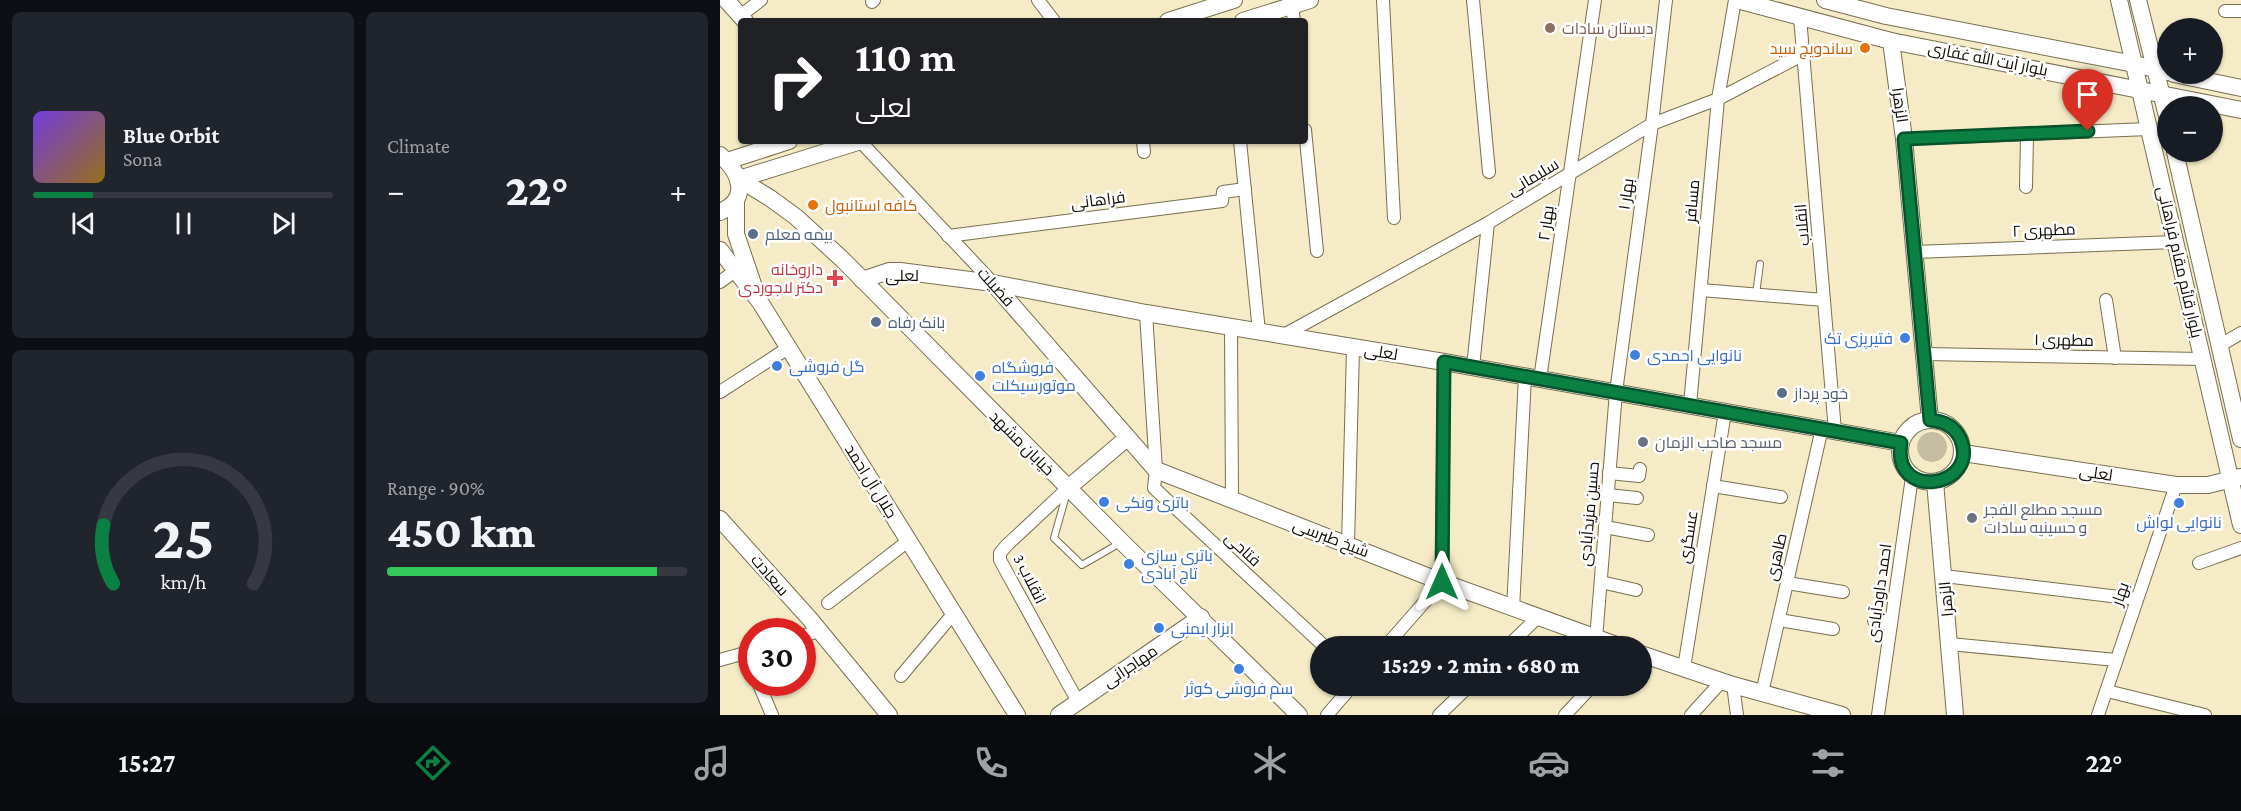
<!DOCTYPE html>
<meta charset="utf-8">
<style>
body{margin:0;font-family:"Crimson Pro",Cairo,serif;background:#20242c;color:#f1f3f6;height:100vh;display:flex;flex-direction:column;font-size:22px;white-space:nowrap}
*{box-sizing:border-box;margin:0}
p{font-size:20px;color:#9ea1a6}
.icon{flex:none;width:33px;height:33px;fill:none;stroke:currentColor;stroke-width:2;stroke-linecap:round;stroke-linejoin:round}
.map{position:relative;flex:1;overflow:hidden}
.drawer{display:flex;flex-direction:column;gap:12px;padding:12px;background:#0d0f14;width:720px}
.drawer>*{flex:none}
.banner{position:absolute;left:18px;top:18px;width:570px;height:126px;border-radius:6px;box-shadow:0 2px 4px #0004;background:#202124;color:#fff;overflow:hidden}
.controls{position:absolute;left:1437px;top:18px;display:grid;gap:12px}
.controls a{display:grid;place-items:center;width:66px;height:66px;border-radius:50%;background:#171b24;box-shadow:0 2px 4px #0004;font-size:30px}
.speed{position:absolute;left:18px;top:618px;display:flex;gap:12px;font-size:30px;font-weight:700;text-align:center}
.speed>*{display:grid;place-content:center;width:78px;height:78px;border-radius:50%;background:#171b24;box-shadow:0 2px 4px #0004;line-height:1}
.speed .limit{border:9px solid #d22;background:#fff;color:#111}
.pin{position:absolute;display:grid;place-items:center;width:51px;height:51px;color:#fff;margin:-62px -26px;border-radius:50% 50% 50% 0;rotate:-45deg;box-shadow:0 0 6px #0007}
.pin .icon{rotate:45deg}
.me{position:absolute;width:66px;margin:-33px;rotate:0deg;stroke-linejoin:round;filter:drop-shadow(0 0 4px #0008)}
.turn{display:flex;align-items:center;gap:21px;height:126px;padding:0 18px;font-size:27px}
.turn .icon{width:78px;height:78px;stroke-width:2.5}
.turn b{display:block;font-size:42px;line-height:51px}
.big{font-size:45px;font-weight:800;line-height:1.1}
.drawer .widget{flex:1;display:flex;flex-direction:column;justify-content:center;gap:9px;min-width:0;padding:0 21px;border-radius:9px;background:#20242c}
.drawer .dial{align-items:center;gap:0}
.dial svg{height:156px;overflow:visible;fill:none;stroke:#363941;stroke-width:7;stroke-linecap:round;text-anchor:middle}
.dial text{fill:#f1f3f6;stroke:none}
.song{display:flex;align-items:center;gap:18px}
.cover{width:72px;height:72px;border-radius:9px;background:linear-gradient(135deg,hsl(260 70% 55%),hsl(40 70% 35%))}
.played{height:6px;border-radius:3px;background:linear-gradient(90deg,#0b8043 20%,#363941 20%)}
.keys{display:flex;justify-content:space-around;direction:ltr}
.heat{display:flex;justify-content:space-between;align-items:center;font-size:33px;direction:ltr}
.charge{height:9px;border-radius:4px;background:linear-gradient(90deg,#34c759 90%,#363941 0)}
.drawer .tiles{flex:1;display:grid;gap:12px;grid-template-columns:repeat(2,1fr)}
.trip{position:absolute;left:590px;top:636px;width:342px;height:60px;border-radius:30px;background:#171b24;box-shadow:0 2px 4px #0004;font-weight:800;line-height:60px;text-align:center}
.dock{display:flex;height:96px;justify-content:space-around;align-items:center;background:#090b0e;color:#9ea1a6}
.dock .icon{width:42px;height:42px}
.dock .selected{color:#0b8043}
.dock b{font-size:27px;color:#f1f3f6}
main{display:flex;flex:1;min-height:0}
.map>svg:first-child{display:block}
.green{fill:#c5bea2}
.lines{fill:none;stroke-linecap:round;stroke-linejoin:round}
.lane-casing{stroke:#776f4e;stroke-width:8}
.street-casing{stroke:#776f4e;stroke-width:14}
.secondary-casing{stroke:#776f4e;stroke-width:18}
.lane{stroke:#fff;stroke-width:6}
.street{stroke:#fff;stroke-width:12}
.secondary{stroke:#fff;stroke-width:16}
.route-casing{stroke:#07532c;stroke-width:15}
.route{stroke:#0b8043;stroke-width:10}
.education-dot{fill:#8d6e63;stroke:#fff;stroke-width:2}
.food-dot{fill:#e8710a;stroke:#fff;stroke-width:2}
.service-dot{fill:#5c6f8a;stroke:#fff;stroke-width:2}
.health-dot{fill:#e0444e;stroke:#fff;stroke-width:2}
.shop-dot{fill:#3f7fe0;stroke:#fff;stroke-width:2}
.worship-dot{fill:#6b7280;stroke:#fff;stroke-width:2}
.labels{text-anchor:middle;dominant-baseline:central;stroke-width:5;stroke-linejoin:round;paint-order:stroke}
.education-label{font-size:16px;fill:#785e54;stroke:#fff;text-anchor:start}
.food-label{font-size:16px;fill:#c56008;stroke:#fff;text-anchor:end}
.street-label{font-size:16px;fill:#0f0b02;stroke:#fff}
.service-label{font-size:16px;fill:#4e5e75;stroke:#fff;text-anchor:start}
.health-label{font-size:16px;fill:#be3a42;stroke:#fff;text-anchor:end}
.shop-label{font-size:16px;fill:#366cbe;stroke:#fff;text-anchor:start}
.worship-label{font-size:16px;fill:#5b616d;stroke:#fff;text-anchor:start}
</style>
<main>
<section class="drawer">
<div class="tiles">
<div class="widget">
<div class="song"><i class="cover"></i><div><b>Blue Orbit</b><p>Sona</p></div></div>
<div class="played"></div>
<div class="keys"><svg class="icon" aria-label="previous" viewBox="0 0 24 24"><path d="M18 5L8 12l10 7zM5 5v14"/></svg><svg class="icon" aria-label="pause" viewBox="0 0 24 24"><path d="M8 5v14M16 5v14"/></svg><svg class="icon" aria-label="next" viewBox="0 0 24 24"><path d="M6 5l10 7-10 7zM19 5v14"/></svg></div>
</div>
<div class="widget"><p>Climate</p>
<div class="heat"><a>−</a><b class="big">22°</b><a>+</a></div>
</div>
<div class="widget dial"><svg viewBox="0 0 100 80">
<path d="M14 69A42 42 0 1 1 86 69"/>
<path d="M14 69A42 42 0 0 1 9 39" stroke="#0b8043"/>
<text x="50" y="56" font-size="32" font-weight="700">25</text>
<text x="50" y="72" font-size="11">km/h</text>
</svg></div>
<div class="widget"><p>Range · 90%</p><b class="big">450 km</b><div class="charge"></div></div>
</div>
</section>
<div class="map">
<svg width="1521" height="715" viewBox="0 0 1521 715">
<rect width="100%" height="100%" fill="#f5ecc7"/>
<circle class="green" cx="1212" cy="447" r="15"/>
<g class="lines">
<g class="lane-casing">
<g id="lane">
<polyline points="1036,294 1040,264"/>
<polyline points="347,492 334,538 362,565 400,543"/>
</g>
</g>
<g class="street-casing">
<g id="street">
<polyline points="318,0 334,21"/>
<polyline points="663,0 674,218"/>
<polyline points="753,0 769,172"/>
<polyline points="152,2 154,0"/>
<polyline points="572,6 574,21"/>
<polyline points="1505,11 1521,11"/>
<polyline points="20,16 41,0"/>
<polyline points="1080,17 1115,431"/>
<polyline points="585,130 597,251"/>
<polyline points="1184,139 1429,129"/>
<polyline points="140,141 273,283"/>
<polyline points="423,141 424,152"/>
<polyline points="520,141 539,332"/>
<polyline points="1306,187 1307,134"/>
<polyline points="228,236 502,201 503,192 525,189"/>
<polyline points="1194,252 1455,242"/>
<polyline points="0,282 15,271"/>
<polyline points="981,290 1104,300"/>
<polyline points="1386,300 1395,358"/>
<polyline points="426,313 436,470 434,488 604,646"/>
<polyline points="511,328 512,499"/>
<polyline points="562,336 768,223 932,124 998,99 1084,54"/>
<polyline points="1499,346 1521,333"/>
<polyline points="1205,354 1482,359"/>
<polyline points="753,367 768,223"/>
<polyline points="820,379 875,0"/>
<polyline points="0,392 68,348"/>
<polyline points="970,405 998,99 1015,0"/>
<polyline points="889,473 919,476 920,469"/>
<polyline points="993,486 1061,497"/>
<polyline points="348,488 286,546 280,553 280,560 358,702"/>
<polyline points="888,495 917,498"/>
<polyline points="885,527 928,535"/>
<polyline points="628,545 633,348"/>
<polyline points="1479,563 1521,548"/>
<polyline points="1224,576 1416,599"/>
<polyline points="881,582 916,590"/>
<polyline points="1067,583 1123,592"/>
<polyline points="108,603 188,541"/>
<polyline points="793,609 805,377"/>
<polyline points="1059,620 1113,629"/>
<polyline points="1154,621 1171,624"/>
<polyline points="82,636 99,631"/>
<polyline points="876,639 896,392 932,124 946,0"/>
<polyline points="1230,644 1396,660"/>
<polyline points="666,646 722,582 724,362"/>
<polyline points="788,646 817,618"/>
<polyline points="26,652 32,666"/>
<polyline points="0,660 32,651"/>
<polyline points="964,668 1005,412"/>
<polyline points="181,676 234,613"/>
<polyline points="38,682 52,715"/>
<polyline points="1013,685 1017,715"/>
<polyline points="1387,691 1485,715"/>
<polyline points="1042,693 1102,428"/>
<polyline points="607,715 632,686"/>
<polyline points="719,715 749,686"/>
<polyline points="845,715 872,686"/>
<polyline points="971,715 1002,681"/>
<polyline points="1158,715 1192,477"/>
<polyline points="1378,715 1456,485"/>
</g>
</g>
<g class="secondary-casing">
<g id="secondary">
<polyline points="6,0 25,21"/>
<polyline points="1017,0 1171,41 1521,110"/>
<polyline points="1105,0 1166,16 1414,64 1448,72"/>
<polyline points="1399,0 1521,525"/>
<polyline points="1418,0 1448,120"/>
<polyline points="448,21 514,0"/>
<polyline points="523,21 590,0"/>
<polyline points="1171,41 1184,139 1210,420"/>
<polyline points="1454,74 1521,88"/>
<polyline points="1455,152 1521,439"/>
<path d="M0,155C20,172 31,199 0,212"/>
<polyline points="7,161 69,141"/>
<polyline points="19,179 50,198 76,217 123,260 402,542 579,715"/>
<polyline points="19,179 141,141"/>
<polyline points="16,201 16,234 33,284"/>
<polyline points="0,250 40,302 297,715"/>
<polyline points="142,280 169,271 180,271 273,283 426,313 724,362 1181,443"/>
<polyline points="273,283 436,470 722,582 899,646"/>
<circle cx="1211" cy="451" r="31"/>
<polyline points="1243,453 1456,485 1488,485 1520,477"/>
<polyline points="1215,482 1235,715"/>
<polyline points="348,488 407,438"/>
<polyline points="0,519 89,618 169,715"/>
<polyline points="921,654 1013,685 1122,715"/>
<polyline points="339,715 481,617"/>
</g>
</g>
<use href="#lane" class="lane"/>
<use href="#street" class="street"/>
<use href="#secondary" class="secondary"/>
</g>
<g class="lines">
<g class="route-casing">
<path id="route" d="M722,582L724,362L1181,443C1171,503 1262,487 1240,438C1234,426 1223,421 1210,420L1184,139L1368,131"/>
</g>
<use href="#route" class="route"/>
</g>
<circle class="education-dot" cx="830" cy="28" r="6"/>
<g class="food-dot">
<circle cx="1145" cy="48" r="6"/>
<circle cx="93" cy="205" r="6"/>
</g>
<g class="service-dot">
<circle cx="33" cy="234" r="6"/>
<circle cx="156" cy="322" r="6"/>
<circle cx="1062" cy="393" r="6"/>
</g>
<path class="health-dot" d="M112 269h6v6h6v6h-6v6h-6v-6h-6v-6h6z"/>
<g class="shop-dot">
<circle cx="1185" cy="338" r="6"/>
<circle cx="915" cy="355" r="6"/>
<circle cx="57" cy="366" r="6"/>
<circle cx="260" cy="376" r="6"/>
<circle cx="384" cy="502" r="6"/>
<circle cx="1459" cy="503" r="6"/>
<circle cx="409" cy="564" r="6"/>
<circle cx="439" cy="628" r="6"/>
<circle cx="519" cy="669" r="6"/>
</g>
<g class="worship-dot">
<circle cx="923" cy="442" r="6"/>
<circle cx="1252" cy="518" r="6"/>
</g>
<g class="labels">
<g class="education-label">
<text x="842" y="28">دبستان سادات</text>
</g>
<g class="food-label">
<text x="1133" y="48">ساندویچ سید</text>
<text x="105" y="205" text-anchor="start">کافه استانبول</text>
</g>
<g class="street-label">
<text transform="translate(1268 59) rotate(11)">بلوار آیت الله غفاری</text>
<text transform="translate(1180 105) rotate(82)">الزهرا</text>
<text transform="translate(813 177) rotate(-31)">سلیمانی</text>
<text transform="translate(906 194) rotate(-82)">بهار ۱</text>
<text transform="translate(378 200) rotate(-7)">فراهانی</text>
<text transform="translate(972 201) rotate(-85)">مسافر</text>
<text transform="translate(826 223) rotate(-82)">بهار ۲</text>
<text transform="translate(1082 225) rotate(-95)">انقلاب</text>
<text transform="translate(1324 230) rotate(-2)">مطهری ۲</text>
<text transform="translate(1460 262) rotate(77)">بلوار قائم مقام فراهانی</text>
<text x="182" y="275">لعلی</text>
<text transform="translate(276 287) rotate(48)">فضیلت</text>
<text transform="translate(1344 340) rotate(1)">مطهری ۱</text>
<text transform="translate(661 352) rotate(9)">لعلی</text>
<text transform="translate(302 443) rotate(45)">خیابان مشهد</text>
<text transform="translate(1376 473) rotate(8)">لعلی</text>
<text transform="translate(151 481) rotate(58)">جلال آل احمد</text>
<text transform="translate(869 514) rotate(-85)">حسین مزیدآبادی</text>
<text transform="translate(968 537) rotate(-81)">عسگری</text>
<text transform="translate(611 538) rotate(21)">شیخ طبرسی</text>
<text transform="translate(523 549) rotate(43)">فتاحی</text>
<text transform="translate(1056 557) rotate(-77)">طاهری</text>
<text transform="translate(50 575) rotate(49)">سعادت</text>
<text transform="translate(310 579) rotate(63)">انقلاب 3</text>
<text transform="translate(1159 593) rotate(-82)">احمد داودآبادی</text>
<text transform="translate(1400 594) rotate(-71)">بهار</text>
<text transform="translate(1226 599) rotate(-95)">الزهرا</text>
<text transform="translate(410 666) rotate(-34)">مهاجرانی</text>
</g>
<g class="service-label">
<text x="45" y="234">بیمه معلم</text>
<text x="168" y="322">بانک رفاه</text>
<text x="1074" y="393">خود پرداز</text>
</g>
<g class="health-label">
<text x="103" y="269">داروخانه<tspan x="103" dy="18">دکتر لاجوردی</tspan></text>
</g>
<g class="shop-label">
<text x="1173" y="338" text-anchor="end">فتیرپزی تک</text>
<text x="927" y="355">نانوایی احمدی</text>
<text x="69" y="366">گل فروشی</text>
<text x="272" y="367">فروشگاه<tspan x="272" dy="18">موتورسیکلت</tspan></text>
<text x="396" y="502">باتری ونکی</text>
<text x="1459" y="522" text-anchor="middle">نانوایی لواش</text>
<text x="421" y="555">باتری سازی<tspan x="421" dy="18">تاج آبادی</tspan></text>
<text x="451" y="628">ابزار ایمنی</text>
<text x="519" y="688" text-anchor="middle">سم فروشی کوثر</text>
</g>
<g class="worship-label">
<text x="935" y="442">مسجد صاحب الزمان</text>
<text x="1264" y="509">مسجد مطلع الفجر<tspan x="1264" dy="18">و حسینیه سادات</tspan></text>
</g>
</g>
</svg>
<div class="controls">
<a>+</a>
<a>−</a>
</div>
<div class="speed"><div class="limit">30</div></div>
<div class="pin" style="left:1368px;top:131px;background:#d93025"><svg class="icon" aria-label="arrive" viewBox="0 0 24 24"><path d="M6 21V4h12l-3 4 3 4H6"/></svg></div>
<svg class="me" style="left:722px;top:582px" viewBox="-20 -20 40 40"><path d="M0-17L14 15 0 8-14 15z" fill="#0b8043" stroke="#fff" stroke-width="4"/></svg>
<div class="trip">15:29 · 2 min · 680 m</div>
<div class="banner">
<div class="turn"><svg class="icon" aria-label="right" viewBox="0 0 24 24"><path d="M7 20v-9h11M14 6l5 5-5 5"/></svg><div><b>110 m</b>لعلی</div></div>
</div>
</div>
</main>
<nav class="dock">
<b>15:27</b>
<svg class="icon selected" aria-label="directions" viewBox="0 0 24 24"><path d="M12 3l9 9-9 9-9-9zM9 14v-3h6M13 9l2 2-2 2"/></svg>
<svg class="icon" aria-label="music" viewBox="0 0 24 24"><path d="M9 18V5l10-2v13"/><circle cx="6" cy="18" r="3"/><circle cx="16" cy="16" r="3"/></svg>
<svg class="icon" aria-label="phone" viewBox="0 0 24 24"><path d="M5 4h4l2 5-3 2q2 4 5 5l2-3 5 2v4C11 20 4 13 5 4z"/></svg>
<svg class="icon" aria-label="climate" viewBox="0 0 24 24"><path d="M12 3v18M4 7l16 10M4 17L20 7"/></svg>
<svg class="icon" aria-label="car" viewBox="0 0 24 24"><path d="M5 17H2v-5l4-1 3-4h7l3 4 3 1v5h-3M9 17h6M6 11h13"/><circle cx="7" cy="17" r="2"/><circle cx="17" cy="17" r="2"/></svg>
<svg class="icon" aria-label="filters" viewBox="0 0 24 24"><path d="M4 7h16M4 17h16"/><circle cx="9" cy="7" r="2"/><circle cx="15" cy="17" r="2"/></svg>
<b>22°</b>
</nav>
